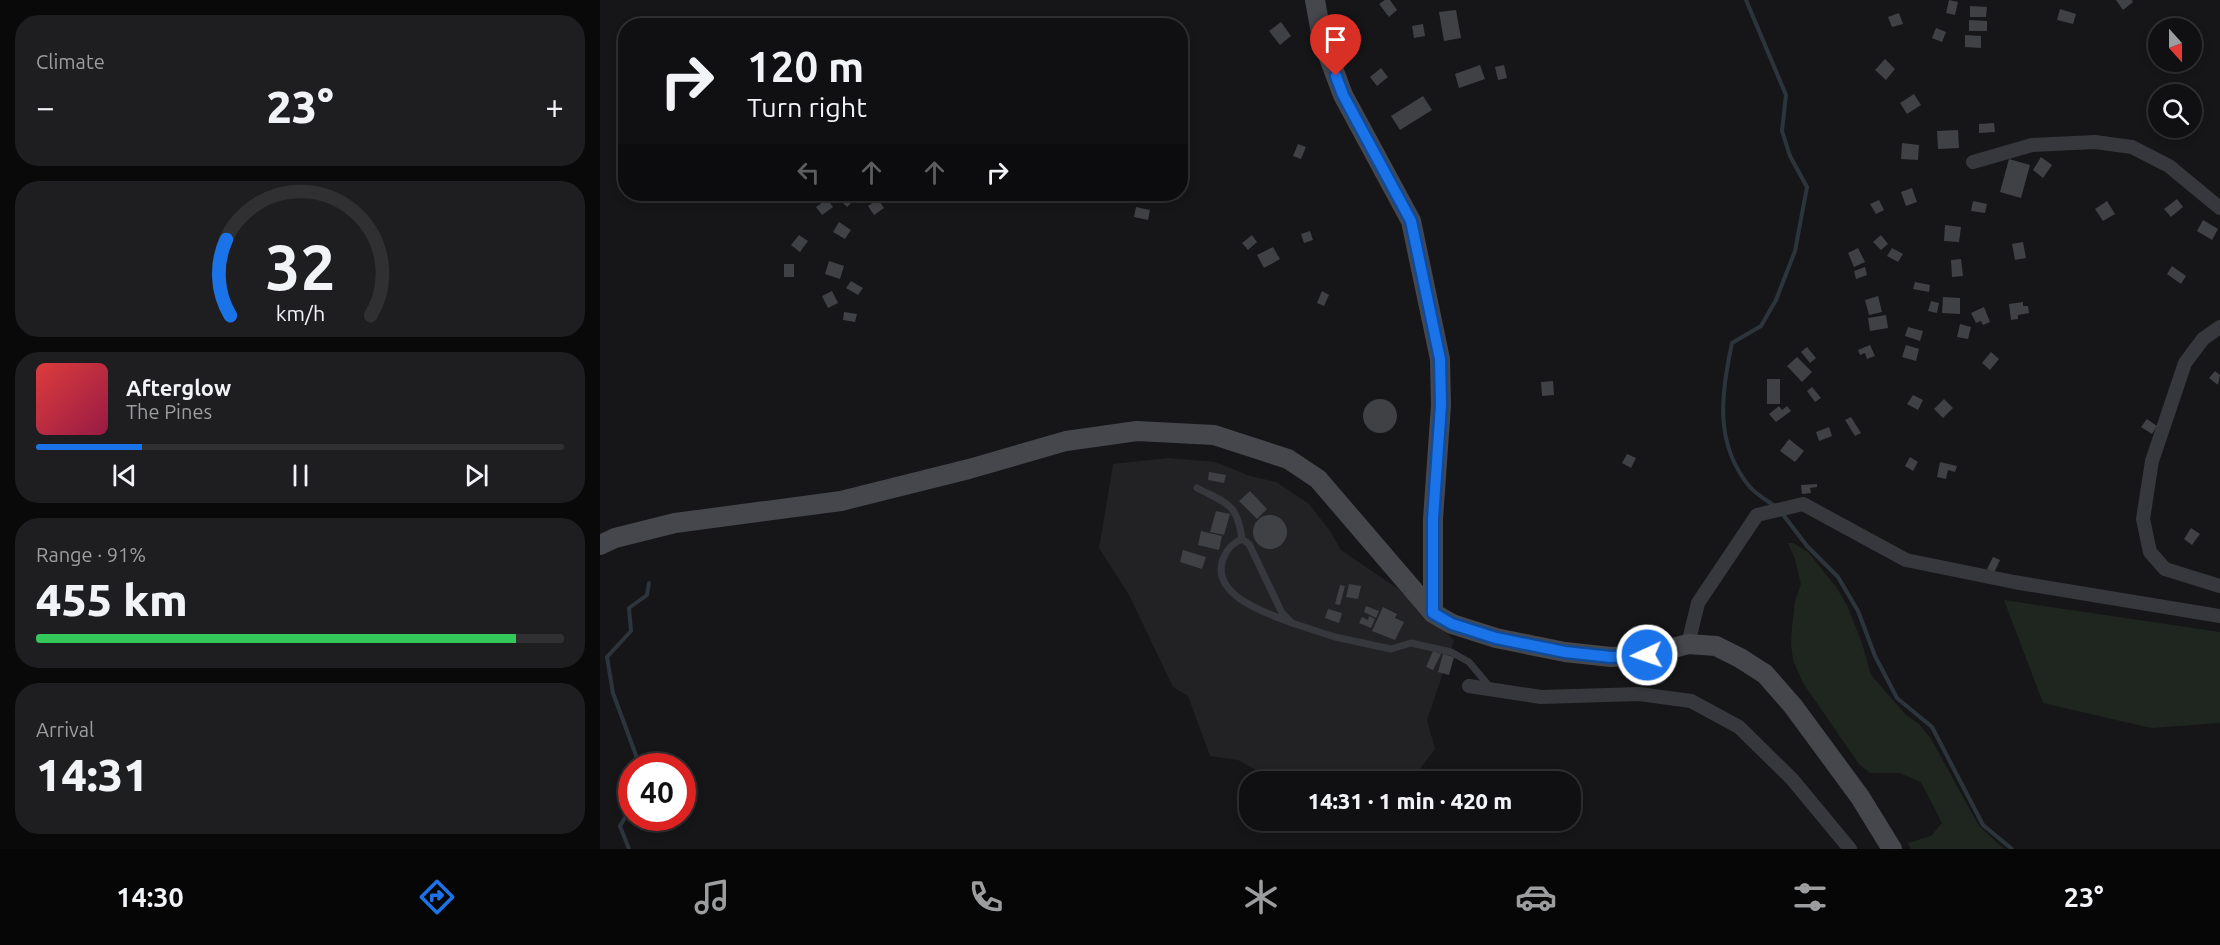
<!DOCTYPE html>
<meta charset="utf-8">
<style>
body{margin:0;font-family:Ubuntu,sans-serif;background:#1e1e20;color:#f1f3f6;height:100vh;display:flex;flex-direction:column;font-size:22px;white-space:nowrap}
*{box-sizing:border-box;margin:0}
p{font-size:20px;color:#9c9d9f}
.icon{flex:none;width:33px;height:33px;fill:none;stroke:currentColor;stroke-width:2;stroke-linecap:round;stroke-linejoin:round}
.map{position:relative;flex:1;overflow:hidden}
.details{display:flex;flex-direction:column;gap:15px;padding:15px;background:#09090a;width:600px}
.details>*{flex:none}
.guide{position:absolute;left:18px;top:18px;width:570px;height:183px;border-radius:24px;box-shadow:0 3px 9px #0003,0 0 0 2px #303032;background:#101012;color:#f1f3f6;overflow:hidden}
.needle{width:39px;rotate:159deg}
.tools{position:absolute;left:1548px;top:18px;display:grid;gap:12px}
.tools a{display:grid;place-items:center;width:54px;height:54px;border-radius:50%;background:#101012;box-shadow:0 3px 9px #0003,0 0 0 2px #303032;font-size:30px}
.speed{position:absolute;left:18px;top:753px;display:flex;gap:12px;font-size:30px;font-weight:700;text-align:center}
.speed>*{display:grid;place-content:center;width:78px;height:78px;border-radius:50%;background:#101012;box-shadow:0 3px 9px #0003,0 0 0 2px #303032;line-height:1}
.speed .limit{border:9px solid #d22;background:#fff;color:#111}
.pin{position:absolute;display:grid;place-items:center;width:51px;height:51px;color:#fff;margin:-62px -26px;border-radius:50% 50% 50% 0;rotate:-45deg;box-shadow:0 0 6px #0007}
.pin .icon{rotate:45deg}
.me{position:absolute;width:66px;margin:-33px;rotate:267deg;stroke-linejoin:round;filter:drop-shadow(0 0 4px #0008)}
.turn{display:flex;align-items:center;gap:21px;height:126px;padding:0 30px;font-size:27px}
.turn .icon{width:78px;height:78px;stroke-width:2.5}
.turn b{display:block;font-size:42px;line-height:51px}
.lanes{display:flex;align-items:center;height:57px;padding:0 30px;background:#0003;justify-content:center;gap:30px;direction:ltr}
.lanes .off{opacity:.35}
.big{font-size:45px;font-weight:800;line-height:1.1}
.details .widget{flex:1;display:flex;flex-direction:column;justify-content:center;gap:9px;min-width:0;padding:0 21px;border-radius:24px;background:#1e1e20}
.details .dial{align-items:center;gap:0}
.dial svg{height:156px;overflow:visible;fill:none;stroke:#303032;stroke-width:7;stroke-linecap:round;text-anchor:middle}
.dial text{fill:#f1f3f6;stroke:none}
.song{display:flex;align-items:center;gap:18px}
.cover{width:72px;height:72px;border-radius:9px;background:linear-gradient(135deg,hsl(0 70% 55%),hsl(340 70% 35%))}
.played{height:6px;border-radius:3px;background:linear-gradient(90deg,#1a73e8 20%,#303032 20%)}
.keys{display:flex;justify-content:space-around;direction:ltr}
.heat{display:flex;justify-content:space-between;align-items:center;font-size:33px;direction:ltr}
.charge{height:9px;border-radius:4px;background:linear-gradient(90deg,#34c759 91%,#303032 0)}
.trip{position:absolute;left:639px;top:771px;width:342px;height:60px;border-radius:24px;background:#101012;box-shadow:0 3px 9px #0003,0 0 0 2px #303032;font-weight:800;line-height:60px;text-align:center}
.tabs{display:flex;height:96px;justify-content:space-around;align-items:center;background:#060607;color:#9c9d9f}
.tabs .icon{width:42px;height:42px}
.tabs .current{color:#1a73e8}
.tabs b{font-size:27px;color:#f1f3f6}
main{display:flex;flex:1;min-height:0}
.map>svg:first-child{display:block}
.built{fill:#222225}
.green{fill:#1e261f}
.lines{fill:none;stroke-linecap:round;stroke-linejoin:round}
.stream{stroke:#2c353c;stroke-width:4}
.building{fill:#404145}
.lane{stroke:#37383d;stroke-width:7}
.street{stroke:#37383d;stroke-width:14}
.secondary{stroke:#45474d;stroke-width:20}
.route-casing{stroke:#114b97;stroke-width:15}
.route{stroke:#1a73e8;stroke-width:10}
</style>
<main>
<section class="details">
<div class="widget"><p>Climate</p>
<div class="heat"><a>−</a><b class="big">23°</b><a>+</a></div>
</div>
<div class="widget dial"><svg viewBox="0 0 100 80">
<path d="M14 69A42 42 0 1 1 86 69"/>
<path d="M14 69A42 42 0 0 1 12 30" stroke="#1a73e8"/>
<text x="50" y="56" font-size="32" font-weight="700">32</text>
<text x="50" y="72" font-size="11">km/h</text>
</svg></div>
<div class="widget">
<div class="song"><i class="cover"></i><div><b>Afterglow</b><p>The Pines</p></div></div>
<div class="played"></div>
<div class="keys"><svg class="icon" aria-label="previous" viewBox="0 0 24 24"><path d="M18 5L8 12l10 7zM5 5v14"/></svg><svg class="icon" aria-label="pause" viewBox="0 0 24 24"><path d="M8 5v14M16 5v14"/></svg><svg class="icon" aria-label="next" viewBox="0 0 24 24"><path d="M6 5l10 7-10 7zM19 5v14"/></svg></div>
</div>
<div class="widget"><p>Range · 91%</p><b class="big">455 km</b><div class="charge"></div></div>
<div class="widget"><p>Arrival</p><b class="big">14:31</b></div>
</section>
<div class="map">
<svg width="1620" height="849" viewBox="0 0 1620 849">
<rect width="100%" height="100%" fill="#161618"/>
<polygon class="built" points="569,458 615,462 650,476 676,482 709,504 730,531 741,550 797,588 854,640 827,720 835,749 810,782 663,781 656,770 638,760 610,756 588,696 573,687 529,595 499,548 513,464"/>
<g class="green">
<polygon points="1188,543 1193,543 1208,552 1236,587 1247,605 1262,643 1271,675 1305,714 1319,724 1331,739 1379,826 1404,849 1311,849 1308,843 1331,836 1342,823 1321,782 1299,773 1270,773 1259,764 1203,683 1193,660 1191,644 1192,627 1195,601 1201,584 1195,559"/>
<polygon points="1404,600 1620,632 1620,723 1551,728 1443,703"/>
</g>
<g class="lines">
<g class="stream">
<path d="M1146,0L1186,95L1182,131L1190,156L1207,187L1195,251L1176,300L1161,326L1132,343C1121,394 1114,444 1150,487C1157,495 1168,501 1176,507"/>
<polyline points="1181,512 1207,546 1238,577 1258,611 1275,656 1297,698 1332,727 1383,825 1412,849"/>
<polyline points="36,766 37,758 13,693 7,657 31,631 29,608 47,595 49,583"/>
<polyline points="29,849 20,826 32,806"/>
</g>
</g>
<g class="building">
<polygon points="785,0 790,0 797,10 789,17 779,4"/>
<polygon points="1349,0 1358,2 1355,15 1346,13"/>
<polygon points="1516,0 1532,0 1533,2 1523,10"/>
<polygon points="1370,6 1387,7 1386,17 1370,17"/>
<polygon points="1460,9 1476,14 1473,24 1457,20"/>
<polygon points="856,10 861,38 844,41 839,12"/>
<polygon points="1299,13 1303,24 1292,27 1288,17"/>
<polygon points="1369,20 1387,21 1387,31 1369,31"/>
<polygon points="681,22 691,36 680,45 669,31"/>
<polygon points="823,24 825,36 814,38 812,26"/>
<polygon points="1336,28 1346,32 1342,42 1332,38"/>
<polygon points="1365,35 1381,36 1381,48 1365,47"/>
<polygon points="1285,59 1295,69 1286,80 1275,70"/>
<polygon points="880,65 885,79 859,88 855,74"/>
<polygon points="904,65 907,78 898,80 895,67"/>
<polygon points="781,68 788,77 777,86 770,77"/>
<polygon points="1314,94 1321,105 1307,114 1300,103"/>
<polygon points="823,96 832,110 800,130 791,116"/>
<polygon points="1394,123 1395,132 1379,133 1379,124"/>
<polygon points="1358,130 1359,148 1338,149 1337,131"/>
<polygon points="582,141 590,142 590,154 581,153"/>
<polygon points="1302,143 1319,145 1318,160 1301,159"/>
<polygon points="698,144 706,147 701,159 693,156"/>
<polygon points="1441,157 1452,165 1443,178 1433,170"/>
<polygon points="1409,159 1430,165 1421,198 1400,192"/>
<polygon points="1312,188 1317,202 1306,206 1301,192"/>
<polygon points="244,194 249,194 255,199 247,207 239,199"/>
<polygon points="227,199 233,207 222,215 216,207"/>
<polygon points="278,199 284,208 274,215 268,206"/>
<polygon points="1577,199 1583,207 1571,217 1564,209"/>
<polygon points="1279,200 1284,210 1276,214 1270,204"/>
<polygon points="1373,201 1387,204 1385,213 1371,211"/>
<polygon points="1507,201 1515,214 1503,221 1495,209"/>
<polygon points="536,207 550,210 548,220 534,217"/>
<polygon points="1603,220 1618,229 1612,240 1597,231"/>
<polygon points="239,222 251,230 245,239 233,232"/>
<polygon points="1345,225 1361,227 1359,242 1344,241"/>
<polygon points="710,231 713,240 704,243 701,234"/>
<polygon points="199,235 208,241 200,252 191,245"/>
<polygon points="652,235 657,242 648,250 642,243"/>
<polygon points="1281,235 1288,244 1281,250 1273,242"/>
<polygon points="1423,242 1426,258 1415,260 1412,244"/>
<polygon points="673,247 680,259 664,268 657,255"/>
<polygon points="1258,248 1265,262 1254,267 1248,253"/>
<polygon points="1292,248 1303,254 1298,262 1287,256"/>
<polygon points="1361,259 1363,276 1352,277 1351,260"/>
<polygon points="229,261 244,266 240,279 225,274"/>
<rect x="184" y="264" width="10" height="13"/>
<polygon points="1572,266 1586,276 1581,284 1567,274"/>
<polygon points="1265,267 1267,275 1256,279 1254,271"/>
<polygon points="251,281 263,288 258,295 246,288"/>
<polygon points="1315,282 1330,285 1329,292 1313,289"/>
<polygon points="232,291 238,303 228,308 222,296"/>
<polygon points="722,291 729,295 724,306 717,303"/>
<polygon points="1278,296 1282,312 1269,315 1265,300"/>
<polygon points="1343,297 1360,298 1360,314 1342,313"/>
<polygon points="1331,301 1339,303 1337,313 1328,311"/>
<polygon points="1423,302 1423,306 1428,306 1429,313 1418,315 1418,319 1411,320 1409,304"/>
<polygon points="1384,307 1390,322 1383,325 1381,321 1376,323 1371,313"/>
<polygon points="244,312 257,314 255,322 243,320"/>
<polygon points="1286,315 1288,328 1270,331 1268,318"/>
<polygon points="1360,324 1371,327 1368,339 1357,337"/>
<polygon points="1308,327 1323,331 1320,341 1305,336"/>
<polygon points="1270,345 1275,356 1267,359 1265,353 1260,355 1258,350"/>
<polygon points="1306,345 1319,349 1316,361 1302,357"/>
<polygon points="1207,347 1216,358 1210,363 1201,352"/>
<polygon points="1391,352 1399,359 1390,370 1382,363"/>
<polygon points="1197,357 1212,372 1202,382 1187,366"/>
<polygon points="1615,371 1620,375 1618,385 1609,378"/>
<rect x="1167" y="379" width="13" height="25"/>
<polygon points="953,381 954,395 942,396 941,382"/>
<polygon points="1212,387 1221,398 1215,402 1207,391"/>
<polygon points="1313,395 1323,400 1318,410 1307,404"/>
<polygon points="1344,399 1353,408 1343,418 1334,409"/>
<circle cx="780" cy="416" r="17"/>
<polygon points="1179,406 1182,410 1187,406 1191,411 1176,422 1169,414"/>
<polygon points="1251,417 1261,433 1255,436 1245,420"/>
<polygon points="1547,419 1557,426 1552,434 1541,427"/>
<polygon points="1229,427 1232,436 1219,441 1216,432"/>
<polygon points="1189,439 1204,451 1195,462 1180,451"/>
<polygon points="1027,454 1036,458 1031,468 1022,463"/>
<polygon points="1310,457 1318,462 1313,471 1305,466"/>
<polygon points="1340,462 1357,466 1355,472 1348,470 1346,479 1337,477"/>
<polygon points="609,472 626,475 624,483 608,480"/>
<polygon points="1217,484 1217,487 1210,488 1211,493 1202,494 1201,485"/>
<polygon points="650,491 667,509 657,519 639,501"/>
<polygon points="616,511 630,514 624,535 610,532"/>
<circle cx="670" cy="532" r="17"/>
<polygon points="1591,528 1600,534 1592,545 1584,539"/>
<polygon points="601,531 622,536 619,550 598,545"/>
<polygon points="583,550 606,557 602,569 580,562"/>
<polygon points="1393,557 1400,560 1394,573 1387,569"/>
<polygon points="749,584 761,586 758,599 746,597"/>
<polygon points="740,585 745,586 740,605 735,604"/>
<polygon points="766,606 779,611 776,618 764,612"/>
<polygon points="783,607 797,614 795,618 804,622 795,640 772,631"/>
<polygon points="728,609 742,613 739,623 725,618"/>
<polygon points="769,616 775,619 771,628 759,623 762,617 768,620"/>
<polygon points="833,651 841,654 833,670 826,667"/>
<polygon points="843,654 854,657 849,675 838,672"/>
</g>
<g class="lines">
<g class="lane">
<path d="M597,488C627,504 637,502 642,539"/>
<path d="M692,623C666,613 610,595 623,559C627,549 632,543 642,539L649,544L682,613L692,623L735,637L791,649L811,643L851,652L869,662L890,687"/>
</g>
<g class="street">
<polyline points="1373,162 1432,145 1495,142 1532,147 1569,166 1620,208"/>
<polyline points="1620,327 1603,339 1585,363 1552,461 1543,519 1550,552 1565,569 1620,586"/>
<polyline points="1088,644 1098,603 1157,515 1203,504 1306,560 1414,582 1620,616"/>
<polyline points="869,686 941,697 1039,694 1091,701 1139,727 1192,779 1250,849"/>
</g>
<g class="secondary">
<polyline points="715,0 722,39 743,95 811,221 840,359 841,405 833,519 833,613"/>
<polyline points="0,545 15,538 75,523 241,501 369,469 466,441 537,431 614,435 688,459 718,479 833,613 852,624 896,638 965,652 1011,657 1047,655 1088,644 1116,646 1140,658 1165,674 1193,706 1260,797 1292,849"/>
</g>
</g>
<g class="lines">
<g class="route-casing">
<polyline id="route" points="736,76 743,95 811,221 840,359 841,405 833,519 833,613 852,624 896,638 965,652 1011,657 1047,655"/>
</g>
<use href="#route" class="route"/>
</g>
</svg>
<div class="tools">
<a><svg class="needle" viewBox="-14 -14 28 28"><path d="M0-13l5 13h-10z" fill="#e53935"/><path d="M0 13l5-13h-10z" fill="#9c9d9f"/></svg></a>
<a><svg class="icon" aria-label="search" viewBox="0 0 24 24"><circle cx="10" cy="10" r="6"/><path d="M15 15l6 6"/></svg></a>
</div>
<div class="speed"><div class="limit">40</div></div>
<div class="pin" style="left:736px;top:76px;background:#d93025"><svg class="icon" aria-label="arrive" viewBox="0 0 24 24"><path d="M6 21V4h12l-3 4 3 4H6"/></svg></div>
<svg class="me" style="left:1047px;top:655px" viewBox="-20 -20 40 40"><circle r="17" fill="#1a73e8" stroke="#fff" stroke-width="3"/><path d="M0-11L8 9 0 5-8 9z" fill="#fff"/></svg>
<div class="trip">14:31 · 1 min · 420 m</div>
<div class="guide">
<div class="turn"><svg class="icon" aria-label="right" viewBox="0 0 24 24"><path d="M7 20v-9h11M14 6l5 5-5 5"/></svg><div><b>120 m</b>Turn right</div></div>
<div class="lanes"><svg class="icon off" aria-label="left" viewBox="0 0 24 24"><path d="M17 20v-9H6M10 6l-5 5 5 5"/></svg><svg class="icon off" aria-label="ahead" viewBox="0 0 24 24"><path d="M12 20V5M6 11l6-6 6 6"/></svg><svg class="icon off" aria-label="ahead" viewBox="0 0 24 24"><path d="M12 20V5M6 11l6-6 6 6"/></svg><svg class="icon" aria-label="right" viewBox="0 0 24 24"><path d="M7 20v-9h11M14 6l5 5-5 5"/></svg></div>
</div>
</div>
</main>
<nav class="tabs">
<b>14:30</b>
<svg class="icon current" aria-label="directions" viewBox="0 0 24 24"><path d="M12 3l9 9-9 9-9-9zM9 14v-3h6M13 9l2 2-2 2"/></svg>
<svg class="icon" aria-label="music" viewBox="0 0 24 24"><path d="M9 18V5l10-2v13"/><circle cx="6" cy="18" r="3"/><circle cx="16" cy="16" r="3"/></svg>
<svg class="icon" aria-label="phone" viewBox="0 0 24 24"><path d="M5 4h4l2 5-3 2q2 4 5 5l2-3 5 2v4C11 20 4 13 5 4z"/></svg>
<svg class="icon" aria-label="climate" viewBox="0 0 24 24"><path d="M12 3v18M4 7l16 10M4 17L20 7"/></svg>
<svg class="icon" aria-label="car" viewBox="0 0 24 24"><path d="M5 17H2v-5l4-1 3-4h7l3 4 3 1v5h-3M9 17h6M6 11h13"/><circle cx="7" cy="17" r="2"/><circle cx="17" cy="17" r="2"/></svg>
<svg class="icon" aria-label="filters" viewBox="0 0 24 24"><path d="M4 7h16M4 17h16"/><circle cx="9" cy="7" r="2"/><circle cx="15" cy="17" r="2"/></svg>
<b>23°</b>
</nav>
